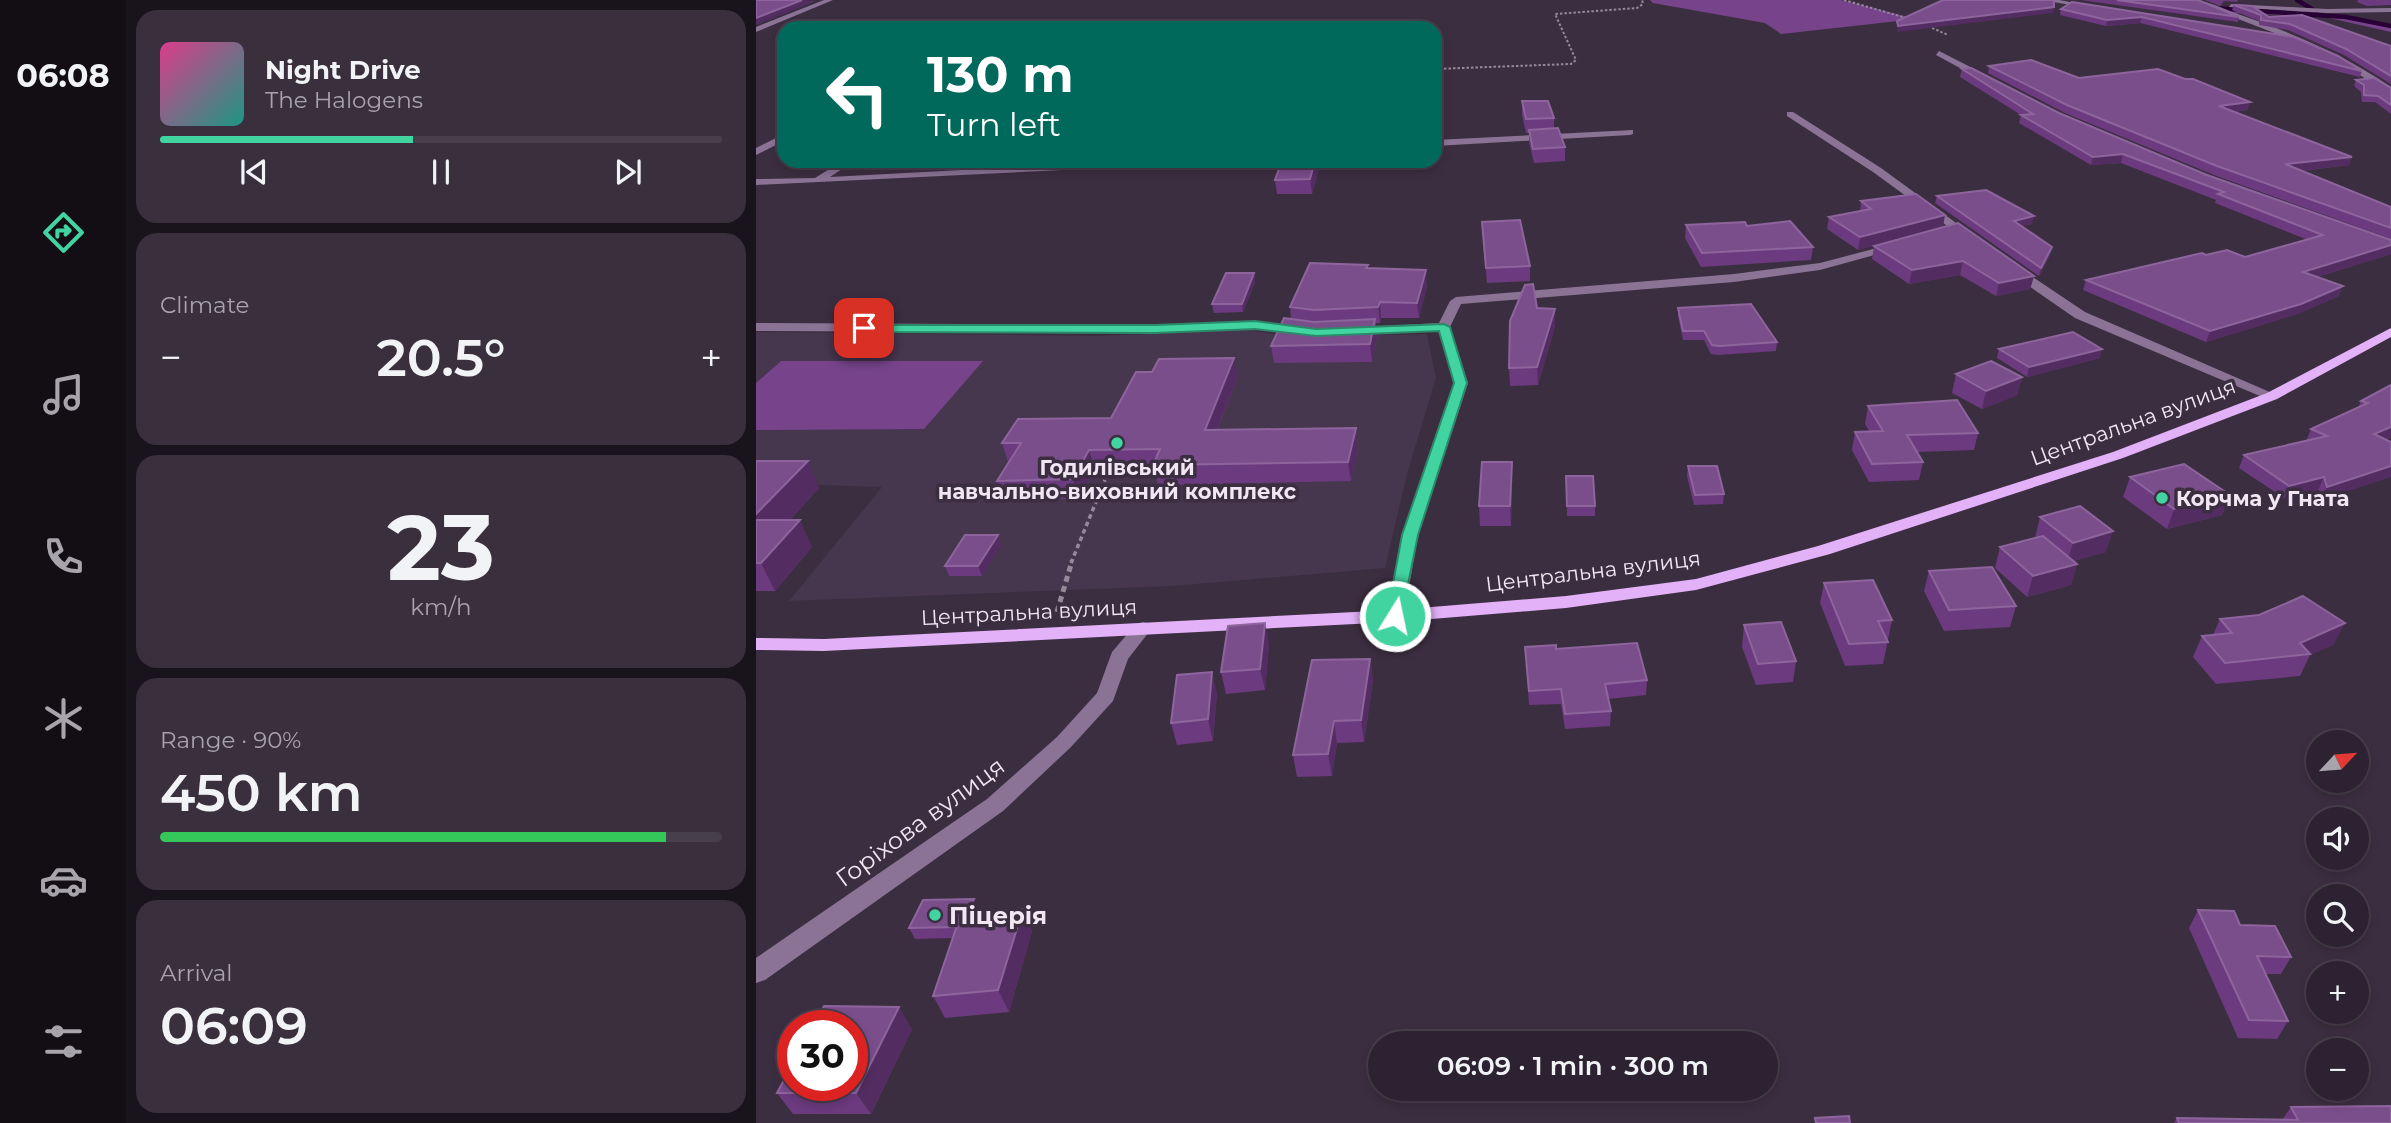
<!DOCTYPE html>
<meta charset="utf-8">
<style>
body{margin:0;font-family:Montserrat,sans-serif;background:#392f3d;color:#f1f3f6;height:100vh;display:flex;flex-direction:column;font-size:26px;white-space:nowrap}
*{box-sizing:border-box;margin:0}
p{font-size:23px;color:#a7a4ab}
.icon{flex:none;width:38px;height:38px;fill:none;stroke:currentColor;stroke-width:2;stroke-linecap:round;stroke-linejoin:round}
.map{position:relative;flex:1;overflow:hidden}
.side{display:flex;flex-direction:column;gap:10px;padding:10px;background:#19131b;width:630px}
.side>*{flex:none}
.guide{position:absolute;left:21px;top:21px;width:665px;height:147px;border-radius:21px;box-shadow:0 4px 10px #0003,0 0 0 2px #483f4d;background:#00695c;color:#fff;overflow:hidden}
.needle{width:46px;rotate:64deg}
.fabs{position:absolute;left:1550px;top:730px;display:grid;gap:14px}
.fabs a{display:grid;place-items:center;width:63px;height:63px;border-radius:50%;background:#2d2231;box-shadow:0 4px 10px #0003,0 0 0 2px #483f4d;font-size:35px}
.speed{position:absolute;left:21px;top:1010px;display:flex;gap:14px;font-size:35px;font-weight:700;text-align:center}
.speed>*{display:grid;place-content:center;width:91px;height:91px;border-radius:50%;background:#2d2231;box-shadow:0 4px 10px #0003,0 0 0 2px #483f4d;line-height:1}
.speed .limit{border:10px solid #d22;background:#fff;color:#111}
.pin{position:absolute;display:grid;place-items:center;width:60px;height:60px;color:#fff;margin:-30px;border-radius:14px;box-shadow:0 4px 10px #0006}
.me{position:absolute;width:77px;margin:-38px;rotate:10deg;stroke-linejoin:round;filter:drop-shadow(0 0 5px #0008)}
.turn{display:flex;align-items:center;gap:24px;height:147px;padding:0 35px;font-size:32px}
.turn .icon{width:91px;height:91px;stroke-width:2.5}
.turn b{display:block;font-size:49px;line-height:60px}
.big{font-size:52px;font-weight:600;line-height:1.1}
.side .widget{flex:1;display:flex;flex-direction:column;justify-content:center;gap:10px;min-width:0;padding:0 24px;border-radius:21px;background:#392f3d}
.side .dial{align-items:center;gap:0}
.dial b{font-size:91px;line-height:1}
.song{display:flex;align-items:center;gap:21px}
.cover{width:84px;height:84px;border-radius:10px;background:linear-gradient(135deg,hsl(330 70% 55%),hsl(170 70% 35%))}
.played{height:7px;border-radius:4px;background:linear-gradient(90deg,#41d4a1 45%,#483f4d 45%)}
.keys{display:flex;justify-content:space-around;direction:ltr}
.heat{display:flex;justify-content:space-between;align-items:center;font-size:38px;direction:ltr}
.charge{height:10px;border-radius:5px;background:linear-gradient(90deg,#34c759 90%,#483f4d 0)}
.trip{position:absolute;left:612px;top:1031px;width:410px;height:70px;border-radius:35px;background:#2d2231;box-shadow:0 4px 10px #0003,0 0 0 2px #483f4d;font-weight:600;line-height:70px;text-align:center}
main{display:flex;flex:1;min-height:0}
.dock{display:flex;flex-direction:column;width:126px;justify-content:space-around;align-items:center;background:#120e14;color:#a7a4ab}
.dock .icon{width:49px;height:49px}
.dock .active{color:#41d4a1}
.dock b{font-size:32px;color:#f1f3f6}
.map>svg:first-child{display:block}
.built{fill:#46364e}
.green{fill:#77448c}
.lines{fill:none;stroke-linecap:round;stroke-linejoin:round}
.stream{stroke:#280036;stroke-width:4.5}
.path-far2{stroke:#968a9a;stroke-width:2;stroke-dasharray:2.5 2;stroke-linecap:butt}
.path-far1{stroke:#968a9a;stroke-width:3.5;stroke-dasharray:4.5 3.5;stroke-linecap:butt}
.path{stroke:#968a9a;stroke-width:5;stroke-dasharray:6 4.5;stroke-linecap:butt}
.minor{fill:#8b7395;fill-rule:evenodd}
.major{fill:#e2b1f7;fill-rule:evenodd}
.wall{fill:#6c3a7f}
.shaded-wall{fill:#532d61}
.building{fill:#7a4d8b;stroke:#8d659c;stroke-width:2}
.route{fill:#41d4a1;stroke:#2a8a69;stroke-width:2}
.poi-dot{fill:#41d4a1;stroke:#3c2e41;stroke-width:2.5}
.labels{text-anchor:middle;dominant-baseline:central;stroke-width:7;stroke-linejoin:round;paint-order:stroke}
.street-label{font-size:21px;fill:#f0e7f3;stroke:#3c2e41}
.poi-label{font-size:21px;font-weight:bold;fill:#f0e7f3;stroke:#3c2e41}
.near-street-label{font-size:24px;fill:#f0e7f3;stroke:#3c2e41}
.near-poi-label{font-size:24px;font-weight:bold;fill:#f0e7f3;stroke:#3c2e41;text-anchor:start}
</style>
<main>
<nav class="dock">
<b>06:08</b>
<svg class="icon active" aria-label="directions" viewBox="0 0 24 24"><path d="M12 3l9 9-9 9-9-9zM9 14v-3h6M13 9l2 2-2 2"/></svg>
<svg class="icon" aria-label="music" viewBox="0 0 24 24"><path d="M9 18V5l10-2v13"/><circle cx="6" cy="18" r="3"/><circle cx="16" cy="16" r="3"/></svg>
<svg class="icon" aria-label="phone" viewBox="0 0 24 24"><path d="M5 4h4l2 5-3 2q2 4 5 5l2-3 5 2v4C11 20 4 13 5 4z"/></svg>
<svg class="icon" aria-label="climate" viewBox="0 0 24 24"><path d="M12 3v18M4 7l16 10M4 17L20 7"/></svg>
<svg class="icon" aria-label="car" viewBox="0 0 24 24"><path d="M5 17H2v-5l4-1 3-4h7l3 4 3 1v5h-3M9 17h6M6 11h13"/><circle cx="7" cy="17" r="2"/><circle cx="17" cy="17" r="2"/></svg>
<svg class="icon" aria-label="filters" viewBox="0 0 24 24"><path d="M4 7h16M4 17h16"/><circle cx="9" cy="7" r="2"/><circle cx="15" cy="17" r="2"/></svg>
</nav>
<section class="side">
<div class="widget">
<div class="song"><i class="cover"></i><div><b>Night Drive</b><p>The Halogens</p></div></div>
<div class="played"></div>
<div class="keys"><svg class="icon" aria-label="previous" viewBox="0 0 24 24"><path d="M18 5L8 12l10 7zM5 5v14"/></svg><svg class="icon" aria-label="pause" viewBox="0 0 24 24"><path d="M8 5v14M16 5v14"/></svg><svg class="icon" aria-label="next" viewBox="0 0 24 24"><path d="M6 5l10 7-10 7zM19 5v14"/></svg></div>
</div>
<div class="widget"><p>Climate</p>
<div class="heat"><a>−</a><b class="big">20.5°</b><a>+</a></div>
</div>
<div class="widget dial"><b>23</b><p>km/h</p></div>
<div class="widget"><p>Range · 90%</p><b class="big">450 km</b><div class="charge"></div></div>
<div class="widget"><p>Arrival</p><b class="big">06:09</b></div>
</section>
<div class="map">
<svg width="1635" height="1123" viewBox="0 0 1635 1123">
<rect width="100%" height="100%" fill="#3c2e41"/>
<polygon class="built" points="492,330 533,337 671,334 680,378 651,474 629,568 416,586 33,601 126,487 0,483 0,332 340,336"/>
<g class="green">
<polygon points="894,0 1085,0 1160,19 1025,34 1009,23 897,3"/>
<polygon points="1465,7 1590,17 1635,25 1635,32 1569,17 1479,13"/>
<polygon points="25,361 227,361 168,429 0,430 0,383"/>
</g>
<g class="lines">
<g class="stream">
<polyline points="1541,0 1561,12"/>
<polyline points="1458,8 1590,17 1635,26"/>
</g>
<g class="path-far2">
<polyline points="1088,0 1154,19"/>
<polyline points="1172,26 1192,35"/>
<polyline points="679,69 815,64 820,60 799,14 881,8 887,4 886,0"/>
</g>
<polyline class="path-far1" points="315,563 349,480"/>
<polyline class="path" points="301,612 316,561"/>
<g class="minor">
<polygon points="68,0 77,0 0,32 0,27"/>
<polygon points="1286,0 1303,0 1341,7 1338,9"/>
<path d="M1433,0C1449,0 1464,7 1479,13C1534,32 1587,54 1635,87V94L1562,50Z"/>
<polygon points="1475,4 1571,9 1635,8 1635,12 1571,13 1473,7"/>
<polygon points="1183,51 1234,77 1235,79 1228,81 1180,55"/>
<polygon points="1031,112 1037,112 1125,168 1222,239 1212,241 1117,172 1031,116"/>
<polygon points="877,130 877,134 874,135 679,146 679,140"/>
<polygon points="28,134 28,141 0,155 0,148"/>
<polygon points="86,161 98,161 74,177 375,161 435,161 430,164 0,185 0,179 59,178"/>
<polygon points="1140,243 1144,244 1144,248 1064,270 978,282 705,304 694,327 712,383 662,535 648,616 646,620 632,620 630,616 646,535 698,383 683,331 597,335 590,331 592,328 683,323 694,301 700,297 978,274 1064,263"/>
<polygon points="1254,267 1262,267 1329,312 1523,396 1521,399 1511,399 1319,318 1254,273"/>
<polygon points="499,321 545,327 552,331 545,335 499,329 399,333 0,331 0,323 399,325"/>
<polygon points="387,622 394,624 396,628 372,659 357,701 315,747 247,811 9,980 0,983 0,958 231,799 301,737 341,693 356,652 380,624"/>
</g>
<polygon class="major" points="1635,328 1635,337 1521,399 1367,458 1074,554 940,590 810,608 639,622 68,651 0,650 0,638 68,639 639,610 810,596 940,579 1062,546 1357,452 1511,393"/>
</g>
<g class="wall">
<polygon points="1325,0 1442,0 1483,17 1482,22"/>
<polygon points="1449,0 1482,0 1481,2 1468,1 1464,6"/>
<polygon points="1602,0 1635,0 1635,5 1611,6 1601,2"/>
<polygon points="1316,2 1538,37 1606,71 1604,77 1384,23 1350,26 1304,15 1305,9"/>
<polygon points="1478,5 1513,17 1635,46 1635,84 1588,55 1532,30 1503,25 1503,21 1476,10"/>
<polygon points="1233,66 1494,102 1491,110 1479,112 1593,165 1545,171 1635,207 1635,239 1458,175 1309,113 1232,73"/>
<polygon points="1206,69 1303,113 1451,175 1635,245 1635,254 1561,277 1583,296 1541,314 1450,342 1327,290 1330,280 1450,255 1489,257 1552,240 1459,203 1460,200 1365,163 1335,165 1263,123 1265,115 1204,77"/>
<polygon points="1600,80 1635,88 1635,114 1619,102 1606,102 1605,92 1598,86"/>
<polygon points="766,101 798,118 798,128 809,147 809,161 778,163 773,143 773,133 770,133 766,115"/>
<polygon points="526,161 565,161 556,194 521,194 519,180"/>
<polygon points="1181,196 1276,224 1266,226 1294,255 1283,276 1179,203"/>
<polygon points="1105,201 1187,227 1102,250 1071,229 1073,217 1104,211"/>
<polygon points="726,222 774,266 774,281 731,283"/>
<polygon points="1202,223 1278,276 1274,289 1240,296 1204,275 1153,284 1116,259 1118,246"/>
<polygon points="930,225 991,226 1057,247 1055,260 945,267 929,238"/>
<polygon points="612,265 612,269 671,286 663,318 625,318 624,323 620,323 621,337 616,362 518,363 515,346 535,319 534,307"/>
<polygon points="498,273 499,282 487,312 458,313 456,304"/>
<polygon points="781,308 799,309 799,326 782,385 754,386 753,368"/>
<polygon points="922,308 1021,342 1020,351 962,355 955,354 948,340 927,340 922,316"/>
<polygon points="1243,349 1344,358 1271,377 1241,358"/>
<polygon points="1200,374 1266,377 1261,395 1226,409 1196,393"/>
<polygon points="482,376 461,430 600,428 602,447 595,481 402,485 398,468 339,469 323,499 247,500 241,481 252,462 246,443 355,418"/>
<polygon points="1635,385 1635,437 1629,440 1565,500 1562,490 1528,498 1483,468 1488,455 1550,441 1555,429 1602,408 1605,401"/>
<polygon points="1112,406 1222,433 1218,450 1161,452 1167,462 1163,480 1113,482 1096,450 1099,432 1114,432 1109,424"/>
<polygon points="0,461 63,488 34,520 56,547 19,591 0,591"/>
<polygon points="756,462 756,481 755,526 724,526 723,506"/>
<polygon points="932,466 968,494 967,504 938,505 931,476"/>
<polygon points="810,476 839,506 839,516 811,516"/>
<polygon points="1374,477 1474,495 1466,515 1411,529 1367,497"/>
<polygon points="1284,517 1350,552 1317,561 1321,564 1315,585 1271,597 1239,568 1244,547 1279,538"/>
<polygon points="242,535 245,545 226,576 193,576 189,566"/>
<polygon points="1173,571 1260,606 1254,627 1188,631 1168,591"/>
<polygon points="1068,583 1136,620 1127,664 1089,666 1064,603"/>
<polygon points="1464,619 1578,644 1554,655 1544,676 1460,684 1437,657 1446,636 1457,635"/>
<polygon points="988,625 1040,661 1037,682 1000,685 986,647"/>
<polygon points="513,644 509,690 470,694 465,672"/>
<polygon points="769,647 800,649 891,680 890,695 852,699 855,711 854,726 809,729 805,704 773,705"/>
<polygon points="614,659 617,680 608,742 581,743 576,776 541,777 537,755"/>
<polygon points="461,693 457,741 421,745 415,723"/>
<polygon points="267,909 276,931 253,1012 189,1018 177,996 197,938 159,939 153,928 223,910 222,913"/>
<polygon points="1442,910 1484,925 1535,957 1525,974 1509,974 1532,1021 1521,1039 1482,1038 1433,928"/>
<polygon points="156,1029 115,1114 37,1114 21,1093"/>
<polygon points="1535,1107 1635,1123 1418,1123 1421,1118 1526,1120"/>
</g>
<g class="shaded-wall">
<polygon points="46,0 60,1 0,25 0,18"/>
<polygon points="1298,7 1297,13 1141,32 1142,26"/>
<polygon points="1386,17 1384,23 1350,26 1351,20"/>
<polygon points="1494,102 1491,110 1461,114 1463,106"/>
<polygon points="1367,154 1365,163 1335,165 1337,157"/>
<polygon points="1596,157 1593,165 1526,173 1529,164"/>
<polygon points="559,161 565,161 556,194 554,179"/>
<polygon points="1189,215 1187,227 1102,250 1104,237"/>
<polygon points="1278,216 1276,224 1256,229 1258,221"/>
<polygon points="1635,245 1635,254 1544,282 1547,272"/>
<polygon points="1296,247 1294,255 1283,276 1285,268"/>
<polygon points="1207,261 1204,275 1153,284 1156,270"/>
<polygon points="670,270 671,286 663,318 661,303"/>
<polygon points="498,273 499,282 487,312 486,304"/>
<polygon points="1278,276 1274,289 1240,296 1243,283"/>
<polygon points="1587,286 1583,296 1541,314 1450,342 1454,331"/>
<polygon points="624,302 625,318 624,323 622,307"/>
<polygon points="799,309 799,326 782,385 781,367"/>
<polygon points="619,319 621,337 616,362 614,344"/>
<polygon points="1346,349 1344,358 1271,377 1273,367"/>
<polygon points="478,358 482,376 453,449 449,430"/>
<polygon points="1266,377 1261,395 1226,409 1230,391"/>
<polygon points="1635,427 1635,437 1612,446 1618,434"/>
<polygon points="600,428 602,447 595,481 592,462"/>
<polygon points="333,450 339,469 323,499 317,479"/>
<polygon points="52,461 63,488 9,547 0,529 0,514"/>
<polygon points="756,462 756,481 755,526 754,506"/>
<polygon points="1635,466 1635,477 1565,500 1571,487"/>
<polygon points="1568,477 1562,490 1528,498 1533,486"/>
<polygon points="1474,495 1466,515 1411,529 1418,509"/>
<polygon points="44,520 56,547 19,591 5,563"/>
<polygon points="1357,531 1350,552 1311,563 1317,543"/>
<polygon points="242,535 245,545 226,576 222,566"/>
<polygon points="1321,564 1315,585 1271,597 1277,576"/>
<polygon points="509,623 513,644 509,690 504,669"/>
<polygon points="1589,623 1578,644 1554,655 1544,643"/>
<polygon points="614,659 617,680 608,742 605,720"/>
<polygon points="456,672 461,693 457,741 452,719"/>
<polygon points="578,721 581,743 576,776 572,754"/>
<polygon points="218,899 223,910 211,938 205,927"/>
<polygon points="267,909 276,931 253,1012 242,990"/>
<polygon points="143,1007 156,1029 115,1114 100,1093"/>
</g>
<g class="building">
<polygon points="0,0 46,0 0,18"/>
<polygon points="1187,0 1298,0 1298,7 1142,26 1141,21"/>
<polygon points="1361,0 1442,0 1483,17"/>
<polygon points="1316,2 1538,37 1582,56 1606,71 1386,17 1351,20 1305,9"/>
<polygon points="1478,5 1496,6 1513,17 1546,15 1635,46 1635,76 1590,49 1534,24 1505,20 1505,15"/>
<polygon points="1275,60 1323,78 1402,69 1429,79 1437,79 1494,102 1463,106 1596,157 1529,164 1635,207 1635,228 1461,166 1311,105 1233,66"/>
<polygon points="1215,68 1303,113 1451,175 1635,240 1635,245 1547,272 1587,286 1545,304 1454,331 1330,280 1446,253 1450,255 1471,250 1489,257 1567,235 1462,194 1468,192 1367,154 1337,157 1265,115 1277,114 1206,69"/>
<polygon points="1618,78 1635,88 1635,105 1622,96 1608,95 1608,85 1600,80"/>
<polygon points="766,101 792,101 798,118 770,119"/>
<polygon points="802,128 809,147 777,149 773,130"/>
<polygon points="526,161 559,161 554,179 519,180"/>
<polygon points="1230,190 1278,216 1258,221 1296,247 1285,268 1181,196"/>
<polygon points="1160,194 1189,215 1104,237 1073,217 1115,209 1105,201"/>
<polygon points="764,220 774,266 730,268 726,222"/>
<polygon points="1034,221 1057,247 946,253 930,225 989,222 991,226"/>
<polygon points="1202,223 1278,276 1243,283 1207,261 1156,270 1118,246"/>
<polygon points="554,263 612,265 610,268 670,270 661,303 624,302 622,307 558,310 534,307"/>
<polygon points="470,273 498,273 486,304 456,304"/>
<polygon points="777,284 781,308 799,309 781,367 753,368 754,321 769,285"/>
<polygon points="995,304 1021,342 963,346 956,345 948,331 927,331 922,308"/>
<polygon points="528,318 558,322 619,319 614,344 515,346"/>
<polygon points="1317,332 1346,349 1273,367 1243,349"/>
<polygon points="478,358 449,430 600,428 592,462 397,465 404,449 333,450 317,479 241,481 265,443 246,443 262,419 355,418 380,372 396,372 403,359"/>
<polygon points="1235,361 1266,377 1230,391 1200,374"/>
<polygon points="1635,385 1635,427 1618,434 1635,442 1635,466 1571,487 1568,477 1533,486 1488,455 1571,436 1555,429 1612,403 1605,401"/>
<polygon points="1201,400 1222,433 1151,435 1167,462 1116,464 1099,432 1127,431 1112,406"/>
<polygon points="0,461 52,461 0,514"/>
<polygon points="726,462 756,462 754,506 723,506"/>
<polygon points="1428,464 1474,495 1418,509 1374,477"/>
<polygon points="932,466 961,466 968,494 939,495"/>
<polygon points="810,476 837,476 839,506 811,506"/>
<polygon points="1324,506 1357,531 1317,543 1284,517"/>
<polygon points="0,520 44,520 5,563 0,563"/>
<polygon points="209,535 242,535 222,566 189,566"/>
<polygon points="1287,536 1321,564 1277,576 1244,547"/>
<polygon points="1236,567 1260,606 1193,610 1173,571"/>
<polygon points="1117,580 1136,620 1122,621 1132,642 1093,644 1068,583"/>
<polygon points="1547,596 1589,623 1544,643 1554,654 1469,663 1446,636 1476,633 1464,619 1503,615"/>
<polygon points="1025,622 1040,661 1002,664 988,625"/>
<polygon points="509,623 504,669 465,672 472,626"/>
<polygon points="881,643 891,680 849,684 855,711 809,714 805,689 773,691 769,647 800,645 800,649"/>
<polygon points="614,659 605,720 578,721 572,754 537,755 556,660"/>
<polygon points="456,672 452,719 415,723 421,675"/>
<polygon points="218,899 211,914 205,914 201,927 153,928 167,900"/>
<polygon points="267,909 242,990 177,996 205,914"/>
<polygon points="1442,910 1478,911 1484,925 1519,926 1535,957 1501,956 1532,1021 1493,1020"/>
<polygon points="68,1006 143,1007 100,1093 21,1093 37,1063 37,1085 96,1085 96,1026 58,1026"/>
<polygon points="1635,1106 1635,1123 1423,1123 1421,1118 1542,1120 1535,1107"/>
<polygon points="1093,1116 1094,1123 1060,1123 1059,1118"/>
</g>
<polygon class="route" points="499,321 560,329 688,324 694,327 711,383 662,535 645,619 633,619 631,616 646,535 698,383 683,331 560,336 499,329 399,333 108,332 102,328 108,325 399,325"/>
<g class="poi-dot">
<circle cx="361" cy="443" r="7"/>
<circle cx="1406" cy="498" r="7"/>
<circle cx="179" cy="915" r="7"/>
</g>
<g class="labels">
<g class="street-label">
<text transform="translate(1377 422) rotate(-20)">Центральна вулиця</text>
<text transform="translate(837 571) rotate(-7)">Центральна вулиця</text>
<text transform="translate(273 612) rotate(-3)">Центральна вулиця</text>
</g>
<g class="poi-label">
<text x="361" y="467">Годилівський<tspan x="361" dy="24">навчально-виховний комплекс</tspan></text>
<text x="1420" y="498" text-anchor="start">Корчма у Гната</text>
</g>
<g class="near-street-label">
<text transform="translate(164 822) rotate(-36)">Горіхова вулиця</text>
</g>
<g class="near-poi-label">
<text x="193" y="915">Піцерія</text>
</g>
</g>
</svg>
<div class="fabs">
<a><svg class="needle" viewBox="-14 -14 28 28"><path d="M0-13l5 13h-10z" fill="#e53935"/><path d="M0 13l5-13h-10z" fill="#a7a4ab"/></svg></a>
<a><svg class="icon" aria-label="sound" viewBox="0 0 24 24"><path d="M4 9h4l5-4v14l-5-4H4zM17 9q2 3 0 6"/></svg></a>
<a><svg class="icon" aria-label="search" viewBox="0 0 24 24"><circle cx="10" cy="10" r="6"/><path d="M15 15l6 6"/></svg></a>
<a>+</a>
<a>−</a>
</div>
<div class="speed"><div class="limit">30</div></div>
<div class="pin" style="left:108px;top:328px;background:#d93025"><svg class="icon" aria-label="arrive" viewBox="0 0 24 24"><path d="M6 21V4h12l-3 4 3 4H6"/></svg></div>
<svg class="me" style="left:639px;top:616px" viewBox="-20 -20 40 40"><circle r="17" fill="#41d4a1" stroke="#fff" stroke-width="3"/><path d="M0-11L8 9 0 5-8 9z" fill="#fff"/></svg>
<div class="trip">06:09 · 1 min · 300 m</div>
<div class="guide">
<div class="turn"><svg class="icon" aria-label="left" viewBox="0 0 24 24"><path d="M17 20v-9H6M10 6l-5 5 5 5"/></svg><div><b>130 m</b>Turn left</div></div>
</div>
</div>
</main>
